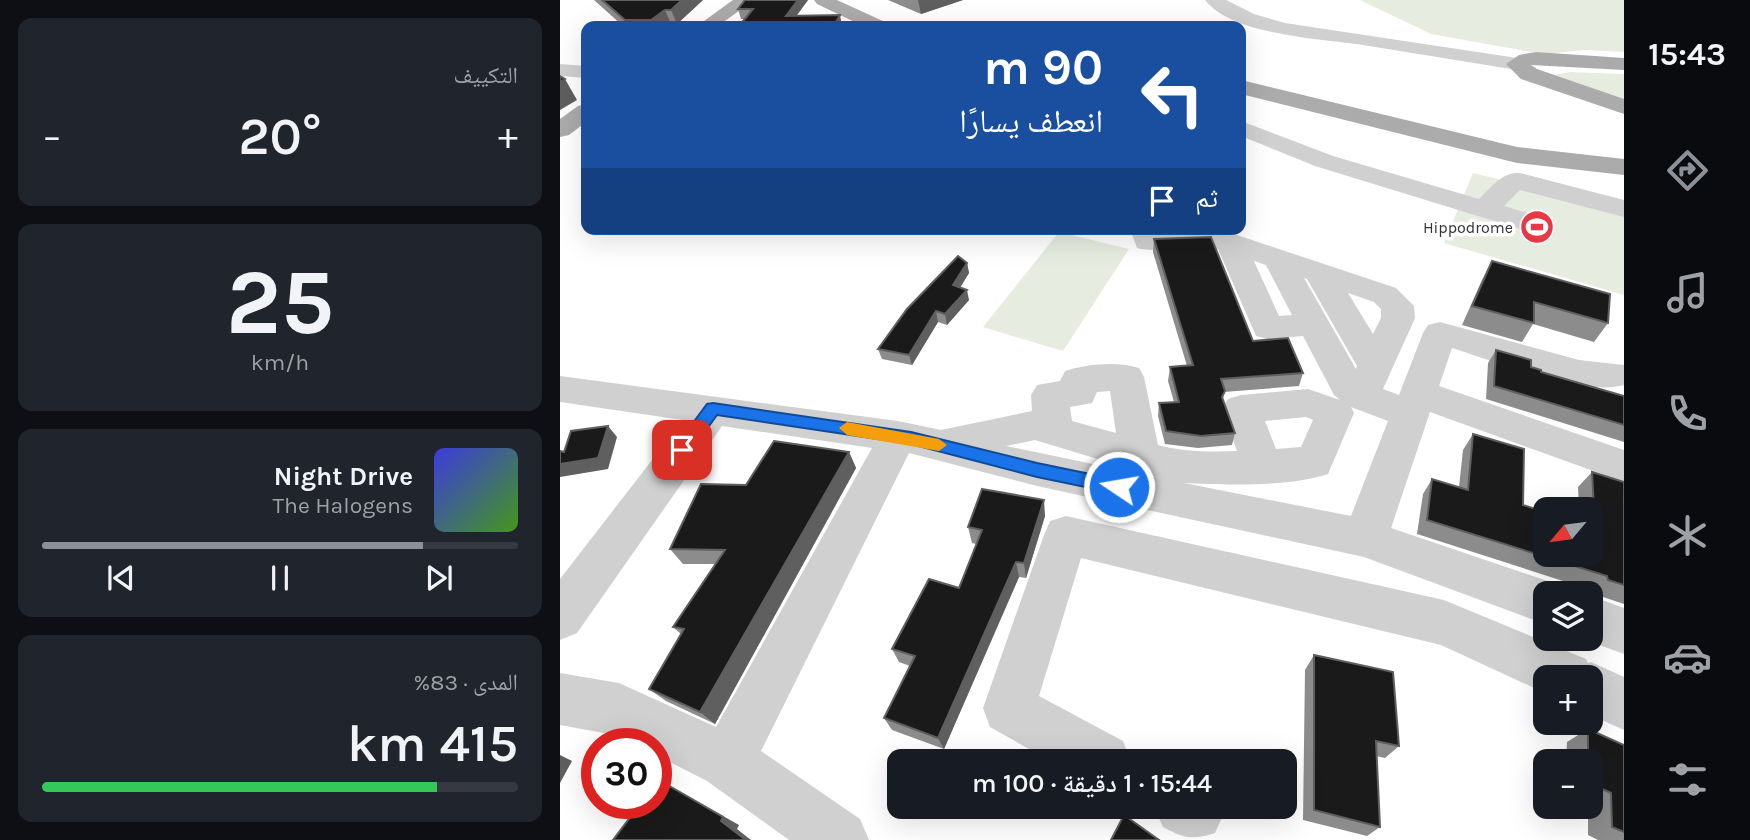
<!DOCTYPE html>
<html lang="ar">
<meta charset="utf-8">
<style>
body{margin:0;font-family:Karla,"Noto Naskh Arabic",sans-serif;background:#20242c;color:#f1f3f6;direction:rtl;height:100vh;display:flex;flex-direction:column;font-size:26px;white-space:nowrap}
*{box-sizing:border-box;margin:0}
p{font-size:23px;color:#9ea1a6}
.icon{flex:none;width:38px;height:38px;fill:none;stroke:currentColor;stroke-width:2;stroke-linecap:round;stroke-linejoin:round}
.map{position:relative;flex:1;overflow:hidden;direction:ltr}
.drawer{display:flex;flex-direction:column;gap:18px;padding:18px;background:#0d0f14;width:560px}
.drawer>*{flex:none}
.top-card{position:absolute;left:21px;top:21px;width:665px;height:214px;border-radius:14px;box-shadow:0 7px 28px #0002;direction:rtl;background:#1a4fa0;color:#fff;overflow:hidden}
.needle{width:46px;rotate:241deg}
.controls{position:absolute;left:973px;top:497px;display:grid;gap:14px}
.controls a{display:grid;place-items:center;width:70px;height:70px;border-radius:14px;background:#171b24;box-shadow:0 7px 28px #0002;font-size:35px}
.speed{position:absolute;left:21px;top:728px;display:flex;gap:14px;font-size:35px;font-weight:700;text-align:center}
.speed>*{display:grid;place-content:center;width:91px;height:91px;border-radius:50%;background:#171b24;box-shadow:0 7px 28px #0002;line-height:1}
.speed .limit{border:10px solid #d22;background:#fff;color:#111}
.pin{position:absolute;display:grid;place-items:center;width:60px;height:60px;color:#fff;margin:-30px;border-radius:14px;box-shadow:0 4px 10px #0006}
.me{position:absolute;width:77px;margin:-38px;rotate:282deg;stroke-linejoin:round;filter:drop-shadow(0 0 5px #0008)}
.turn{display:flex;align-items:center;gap:24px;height:147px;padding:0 28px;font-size:32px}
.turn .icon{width:91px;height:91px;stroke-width:2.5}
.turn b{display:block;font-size:49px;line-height:60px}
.then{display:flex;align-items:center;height:66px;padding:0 28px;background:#0003;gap:14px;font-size:26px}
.big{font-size:52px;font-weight:600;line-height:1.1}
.drawer .widget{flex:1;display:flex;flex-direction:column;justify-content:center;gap:10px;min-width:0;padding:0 24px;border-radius:14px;background:#20242c}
.drawer .dial{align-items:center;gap:0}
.dial b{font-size:91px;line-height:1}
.song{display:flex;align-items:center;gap:21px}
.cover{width:84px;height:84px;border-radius:10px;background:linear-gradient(135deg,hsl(240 70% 55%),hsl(100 70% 35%))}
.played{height:7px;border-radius:4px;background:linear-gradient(90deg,#8c9099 80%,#363941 80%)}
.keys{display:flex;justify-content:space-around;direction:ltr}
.heat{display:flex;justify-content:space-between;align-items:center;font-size:38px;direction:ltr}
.charge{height:10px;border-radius:5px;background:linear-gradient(90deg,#34c759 83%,#363941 0)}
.trip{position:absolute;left:327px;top:749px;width:410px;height:70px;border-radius:14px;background:#171b24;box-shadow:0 7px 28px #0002;font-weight:600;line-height:70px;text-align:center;direction:rtl}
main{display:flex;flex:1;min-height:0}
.tab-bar{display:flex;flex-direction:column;width:126px;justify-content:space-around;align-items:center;background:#090b0e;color:#9ea1a6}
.tab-bar .icon{width:49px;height:49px}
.tab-bar .active{color:#8c9099}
.tab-bar b{font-size:32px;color:#f1f3f6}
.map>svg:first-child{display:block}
.green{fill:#e6ecdf}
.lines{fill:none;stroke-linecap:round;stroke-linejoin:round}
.minor{fill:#d0d0d0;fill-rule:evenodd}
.major{fill:#ababab;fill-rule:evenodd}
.wall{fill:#8c8c8c}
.shaded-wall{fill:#5f5f5f}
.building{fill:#1a1a1a;stroke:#5f5f5f;stroke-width:2}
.route{fill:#1a73e8;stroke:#114b97;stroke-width:2}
.slow{fill:#f59e0b}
.labels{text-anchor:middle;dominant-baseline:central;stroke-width:7;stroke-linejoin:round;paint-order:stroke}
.far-poi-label{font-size:16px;fill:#333;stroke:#fff;text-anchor:end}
</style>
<main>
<nav class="tab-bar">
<b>15:43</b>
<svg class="icon active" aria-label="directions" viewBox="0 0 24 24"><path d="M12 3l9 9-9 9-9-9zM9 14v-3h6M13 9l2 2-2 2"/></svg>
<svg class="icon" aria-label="music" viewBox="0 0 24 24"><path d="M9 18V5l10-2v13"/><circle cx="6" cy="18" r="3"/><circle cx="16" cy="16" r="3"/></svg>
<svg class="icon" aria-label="phone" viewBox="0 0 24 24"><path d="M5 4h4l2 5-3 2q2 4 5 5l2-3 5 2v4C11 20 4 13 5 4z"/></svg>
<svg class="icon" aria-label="climate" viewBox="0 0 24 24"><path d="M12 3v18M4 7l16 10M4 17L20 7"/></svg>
<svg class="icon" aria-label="car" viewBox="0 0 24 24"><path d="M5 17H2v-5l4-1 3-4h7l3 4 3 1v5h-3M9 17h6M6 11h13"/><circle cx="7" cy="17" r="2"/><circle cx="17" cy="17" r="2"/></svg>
<svg class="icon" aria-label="filters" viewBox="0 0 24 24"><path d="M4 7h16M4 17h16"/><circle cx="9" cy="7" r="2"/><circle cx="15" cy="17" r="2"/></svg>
</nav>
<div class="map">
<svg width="1064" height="840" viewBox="0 0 1064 840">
<rect width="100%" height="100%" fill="#fff"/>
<g class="green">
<polygon points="800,0 1064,0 1064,52 1025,50 983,54 871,34"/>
<polygon points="1010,72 1064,74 1064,100 994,75"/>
<polygon points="913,173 1064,211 1064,295 884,243"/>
<polygon points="499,232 569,249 503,351 423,327"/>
</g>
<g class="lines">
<g class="minor">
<path d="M645,0H666L694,14L725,23L957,58L964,60L968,64L964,68L957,70C906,62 854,53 803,45C761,39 672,35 645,0Z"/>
<polygon points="0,64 26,66 26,78 0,76"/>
<path d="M681,121L773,156L919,199C933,186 944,169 964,174L1064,200V217L960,190L944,206L990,220L994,226L990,232L980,235L970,232L755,166L681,136Z"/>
<path d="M570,229H599L600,232L659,229L836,288L854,306L855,318L823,389L839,395L863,333L868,325L880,322L1019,360L1064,365V385C1024,397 934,361 892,348L879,386L1064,450V482L870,412L831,528L1002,586L1005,593H985V624L804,557L477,486L349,453L201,751L300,819L309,840H229L147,781L96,755V744H73L54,735L0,725V673L59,683L156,727L312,448L162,426L17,633L0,640V579L123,420L0,402V376L338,421L381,430L472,411L471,395L477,385L500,381L505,371C527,364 557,361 579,368L584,377L598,445C624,452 651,452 677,451L662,409L668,399L681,395L748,389L780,400L774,395L743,336L708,339L696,336L658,249C633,240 604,255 577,248ZM694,261L706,265L732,315L719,316ZM744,278L747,279L797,366L796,369ZM788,293L814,302L821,309V318L813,334ZM550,391L556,433L512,421L510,407L532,403L537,392ZM791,407L828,421L791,516L624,483C665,485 730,487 768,474L794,413ZM746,417L753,420L741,447L716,449L705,421ZM475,440L600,478L446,446Z"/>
<polygon points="506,516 884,600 1026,659 1028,663 1031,662 1064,677 1064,730 1031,715 1031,677 985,677 985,693 881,645 521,558 479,696 563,741 571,761 490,761 430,727 423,708 484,535 490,521"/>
<polygon points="1031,596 1064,608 1064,654 1023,639 1031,639"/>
<path d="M594,807H661L664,813L655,833C632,840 625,839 603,827Z"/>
</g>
<g class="major">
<polygon points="173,0 194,0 158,26 137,26"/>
<polygon points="254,0 277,0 325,22 328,26 303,26 257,4"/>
<polygon points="976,52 1064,58 1064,70 971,65 977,69 1064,99 1064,114 961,79 946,64 959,55"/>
<polygon points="681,80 957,147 1064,159 1064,175 957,163 681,94"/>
<polygon points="26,104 26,122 9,135 0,137 0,119 18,106"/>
</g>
</g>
<g class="wall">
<polygon points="34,0 143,0 117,24 111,24 107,26 63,26"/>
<polygon points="185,0 248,0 236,16 282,26 179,26 184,19 181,19 178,9"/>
<polygon points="328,0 403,0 361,14"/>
<polygon points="594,239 693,341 743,373 739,386 664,392 663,399 675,433 672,445 638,448 605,444 598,416 599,403 614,402 608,381 610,367 627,366 593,252"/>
<polygon points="932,261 1048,323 1034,342 973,324 962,342 902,325 922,280"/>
<polygon points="407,263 409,273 400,287 409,300 387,325 378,322 352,365 322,359 318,349"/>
<polygon points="936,350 981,372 1064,396 1064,442 926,399 928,363"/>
<polygon points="913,434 963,505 1031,555 1031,509 1019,509 1018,487 1032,472 1064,482 1064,604 1031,593 1031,590 857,534 863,494 872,479 899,487 903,450"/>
<polygon points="289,452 296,468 155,724 106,701 89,689 121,634 113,627 155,564 123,564 110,549 186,485"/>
<polygon points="485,516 466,578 459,577 384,749 332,730 324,718 350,666 339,662 332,649 399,588 416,544 412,543 408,527"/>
<polygon points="754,655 839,746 825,758 816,756 820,827 807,836 743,820 745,670"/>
<polygon points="1028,729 1064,745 1064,840 1038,840 1028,835 1028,807 1031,807 1031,761 1006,761 1007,742"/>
</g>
<g class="shaded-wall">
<polygon points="122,0 143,0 117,24 111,10"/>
<polygon points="238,0 248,0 229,26 226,16"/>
<polygon points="358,0 403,0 361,14"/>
<polygon points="105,10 111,24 107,26 93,26 91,20"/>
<polygon points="280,15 282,26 274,26"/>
<polygon points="5,79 17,100 0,110 0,82"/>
<polygon points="407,263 409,273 395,296 393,285"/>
<polygon points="407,290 409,300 387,325 385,314"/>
<polygon points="376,311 378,322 352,365 349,355"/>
<polygon points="48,426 57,437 48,469 0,477 0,464"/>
<polygon points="289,452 296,468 155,724 140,712"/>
<polygon points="484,500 485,516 466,578 464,563"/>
<polygon points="456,562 459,577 384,749 378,738"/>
<polygon points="0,755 12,761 0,783"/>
<polygon points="117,790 179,825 177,829 191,840 186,840"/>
</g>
<g class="building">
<polygon points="42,0 122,0 111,10 105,10 91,20 65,20"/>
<polygon points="185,0 238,0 226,16 280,15 274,26 179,26 193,9 178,9"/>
<polygon points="0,76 5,79 0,82"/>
<polygon points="651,237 693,341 728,338 743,373 661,379 665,391 662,397 675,433 641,436 606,431 599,403 619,402 610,367 633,365 594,239"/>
<polygon points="398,256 407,263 393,285 407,290 385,314 376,311 349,355 318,349 347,309"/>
<polygon points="932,261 1050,294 1048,323 974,302 974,323 912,306"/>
<polygon points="936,350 971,360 971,367 981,370 981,372 1064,396 1064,425 934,386"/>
<polygon points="48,426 38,458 0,464 0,451 4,452 11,431"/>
<polygon points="913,434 964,449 963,505 985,512 985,555 1031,555 1031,526 1035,527 1032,472 1064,482 1064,585 1048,580 1047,576 867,520 872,479 908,490"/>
<polygon points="214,441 289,452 140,712 89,689 124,629 113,627 165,550 110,549 141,484 186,485"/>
<polygon points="422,489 484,500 464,563 456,562 378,738 324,718 355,656 332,649 369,579 399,588 422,530 408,527"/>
<polygon points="754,655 833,672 839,746 816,741 820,827 754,810"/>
<polygon points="1028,729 1064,745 1064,832 1052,827 1051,793 1031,784 1031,761 1028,761"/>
<polygon points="99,780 163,817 161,821 186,840 53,840 81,803 96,803 96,783"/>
<polygon points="564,815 599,840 551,840"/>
</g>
<polygon class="route" points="153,403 351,432 477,463 559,480 565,482 567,487 565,492 559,494 477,477 351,444 157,415 128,455 116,455 114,450 116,446 147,404"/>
<polygon class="slow" points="287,422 379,439 387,445 379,451 287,435 279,428"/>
<defs>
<g id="stadium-disc" transform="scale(1.75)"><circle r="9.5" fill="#e63946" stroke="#fff"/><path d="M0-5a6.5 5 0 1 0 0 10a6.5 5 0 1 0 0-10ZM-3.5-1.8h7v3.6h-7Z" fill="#fff"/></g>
</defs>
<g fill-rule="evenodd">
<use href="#stadium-disc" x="977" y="227"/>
</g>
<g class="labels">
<g class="far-poi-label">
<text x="953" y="227">Hippodrome</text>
</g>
</g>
</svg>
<div class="controls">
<a><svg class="needle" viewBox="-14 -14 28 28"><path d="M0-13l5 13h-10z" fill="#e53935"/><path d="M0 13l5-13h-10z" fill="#9ea1a6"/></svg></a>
<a><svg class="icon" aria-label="layers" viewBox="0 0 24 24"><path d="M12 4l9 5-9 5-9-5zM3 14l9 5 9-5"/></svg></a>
<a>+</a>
<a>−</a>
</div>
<div class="speed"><div class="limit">30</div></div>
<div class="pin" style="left:122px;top:450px;background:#d93025"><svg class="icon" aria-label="arrive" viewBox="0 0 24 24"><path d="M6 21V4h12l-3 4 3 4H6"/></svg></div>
<svg class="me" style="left:559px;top:487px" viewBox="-20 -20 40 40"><circle r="17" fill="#1a73e8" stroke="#fff" stroke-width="3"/><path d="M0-11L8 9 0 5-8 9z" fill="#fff"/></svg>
<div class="trip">15:44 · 1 دقيقة · 100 m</div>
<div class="top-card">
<div class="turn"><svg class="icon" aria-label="left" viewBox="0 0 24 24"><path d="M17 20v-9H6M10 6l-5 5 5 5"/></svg><div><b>90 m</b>انعطف يسارًا</div></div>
<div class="then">ثم<svg class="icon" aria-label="arrive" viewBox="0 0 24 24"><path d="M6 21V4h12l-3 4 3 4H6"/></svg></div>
</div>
</div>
<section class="drawer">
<div class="widget"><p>التكييف</p>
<div class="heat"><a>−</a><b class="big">20°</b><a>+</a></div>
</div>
<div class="widget dial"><b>25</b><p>km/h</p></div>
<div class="widget">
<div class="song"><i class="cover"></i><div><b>Night Drive</b><p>The Halogens</p></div></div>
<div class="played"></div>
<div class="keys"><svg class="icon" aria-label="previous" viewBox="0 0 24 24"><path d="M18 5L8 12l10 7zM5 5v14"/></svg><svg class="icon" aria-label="pause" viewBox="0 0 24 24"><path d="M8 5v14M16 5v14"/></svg><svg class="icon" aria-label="next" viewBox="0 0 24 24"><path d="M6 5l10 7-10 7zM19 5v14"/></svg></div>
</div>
<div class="widget"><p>المدى · 83%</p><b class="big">415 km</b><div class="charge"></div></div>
</section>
</main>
